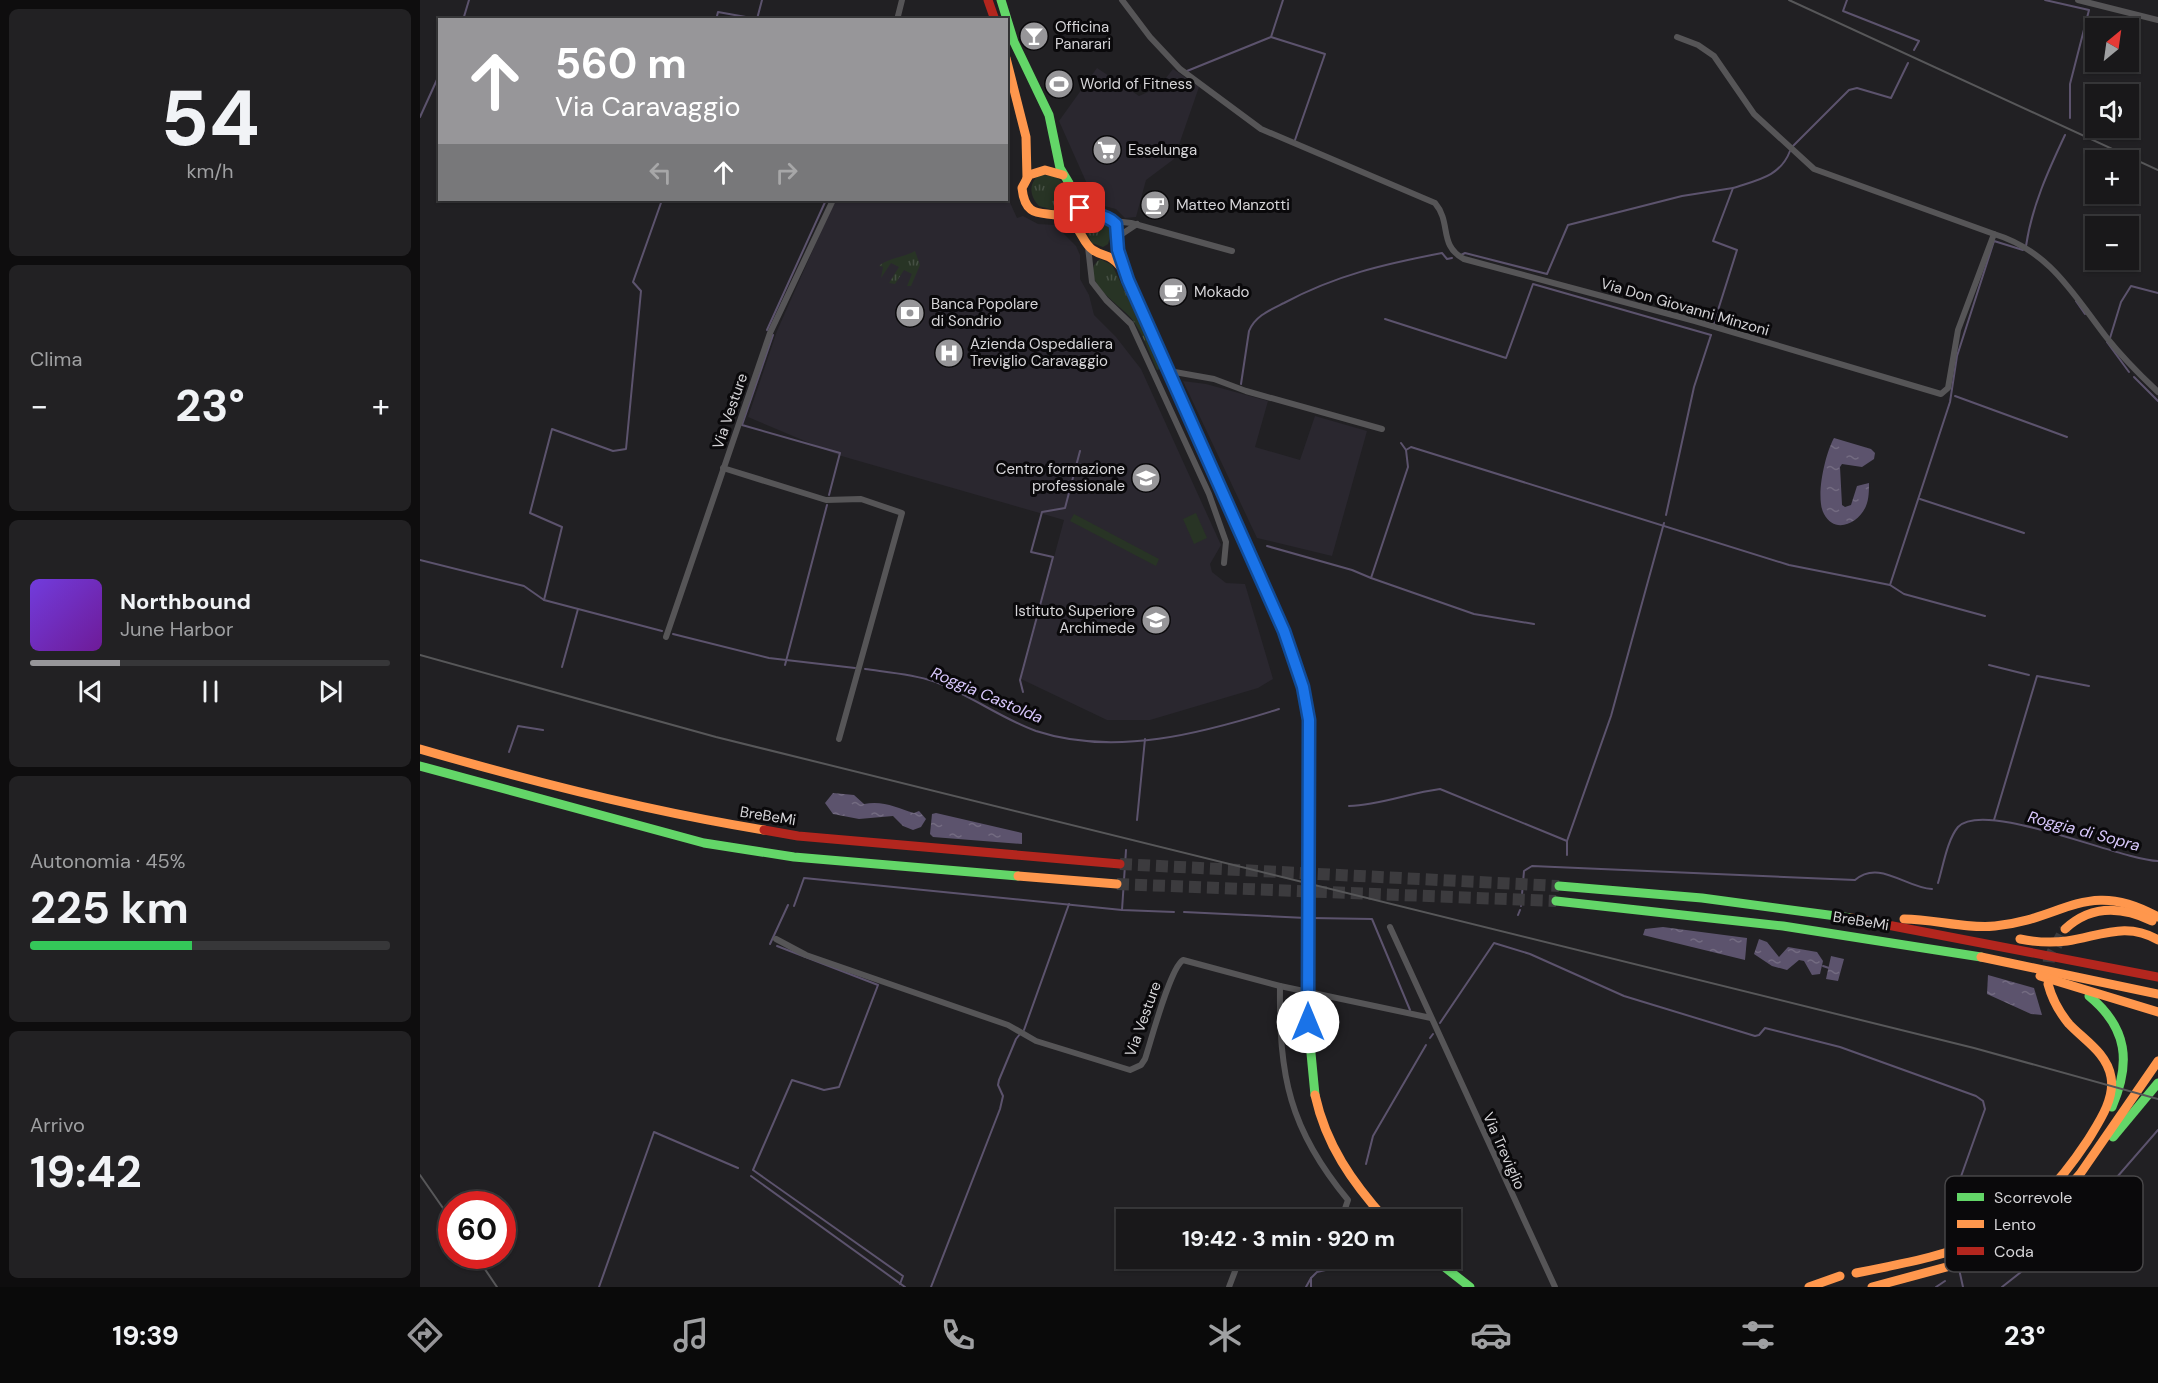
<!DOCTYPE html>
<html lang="it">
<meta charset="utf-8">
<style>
body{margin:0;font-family:"DM Sans",sans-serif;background:#222123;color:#f1f3f6;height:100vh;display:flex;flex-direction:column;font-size:22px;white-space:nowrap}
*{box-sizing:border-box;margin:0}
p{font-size:20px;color:#9fa0a2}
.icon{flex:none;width:33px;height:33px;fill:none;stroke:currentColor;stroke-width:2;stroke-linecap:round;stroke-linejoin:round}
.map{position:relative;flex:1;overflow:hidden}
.panel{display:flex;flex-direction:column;gap:9px;padding:9px;background:#0e0d0e;width:420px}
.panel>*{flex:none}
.hud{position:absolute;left:18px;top:18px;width:570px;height:183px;border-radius:0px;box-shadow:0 2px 4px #0004,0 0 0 2px #373739;background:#979699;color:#fff;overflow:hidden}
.needle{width:39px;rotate:29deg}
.fabs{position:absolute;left:1665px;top:18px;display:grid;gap:12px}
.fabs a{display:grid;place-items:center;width:54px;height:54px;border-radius:0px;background:#19181a;box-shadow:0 2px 4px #0004,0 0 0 2px #373739;font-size:30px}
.speed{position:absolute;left:18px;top:1191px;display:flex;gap:12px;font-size:30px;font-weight:700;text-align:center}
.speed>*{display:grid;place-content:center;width:78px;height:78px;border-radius:50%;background:#19181a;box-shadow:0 2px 4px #0004,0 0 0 2px #373739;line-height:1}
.speed .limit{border:9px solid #d22;background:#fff;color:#111}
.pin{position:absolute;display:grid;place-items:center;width:51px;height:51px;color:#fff;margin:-26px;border-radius:12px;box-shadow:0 3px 9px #0006}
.me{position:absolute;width:66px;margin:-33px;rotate:0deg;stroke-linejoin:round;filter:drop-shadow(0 0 4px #0008)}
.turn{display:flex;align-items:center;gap:21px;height:126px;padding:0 18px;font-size:27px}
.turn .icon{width:78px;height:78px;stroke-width:2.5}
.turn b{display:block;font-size:42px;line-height:51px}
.lanes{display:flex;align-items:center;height:57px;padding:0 18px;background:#0003;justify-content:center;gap:30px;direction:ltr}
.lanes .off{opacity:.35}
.big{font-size:45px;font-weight:700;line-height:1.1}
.panel .tile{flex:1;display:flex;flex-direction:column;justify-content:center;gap:9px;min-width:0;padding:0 21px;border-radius:9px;background:#222123}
.panel .dial{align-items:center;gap:0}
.dial b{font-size:78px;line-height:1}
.song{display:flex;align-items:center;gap:18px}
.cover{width:72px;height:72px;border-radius:9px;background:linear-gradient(135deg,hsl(260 70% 55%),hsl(280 70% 35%))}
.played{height:6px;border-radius:3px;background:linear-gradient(90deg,#979699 25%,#373739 25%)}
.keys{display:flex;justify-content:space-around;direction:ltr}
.heat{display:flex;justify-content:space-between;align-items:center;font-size:33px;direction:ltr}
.charge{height:9px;border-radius:4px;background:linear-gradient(90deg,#34c759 45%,#373739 0)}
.trip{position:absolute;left:696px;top:1209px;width:345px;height:60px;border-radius:0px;background:#19181a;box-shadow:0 2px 4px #0004,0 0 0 2px #373739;font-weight:700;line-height:60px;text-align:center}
.menu{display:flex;height:96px;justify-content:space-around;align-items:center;background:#0a0a0a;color:#9fa0a2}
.menu .icon{width:42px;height:42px}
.menu .current{color:#979699}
.menu b{font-size:27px;color:#f1f3f6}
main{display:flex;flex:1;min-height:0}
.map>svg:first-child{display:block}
.built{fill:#2a272f}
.grass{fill:url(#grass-tufts)}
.park{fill:#283425}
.water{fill:url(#water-ripples)}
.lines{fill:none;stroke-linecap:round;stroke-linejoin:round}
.stream{stroke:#5c536d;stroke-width:2}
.highway-tunnel{stroke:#3c3b3e;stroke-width:12;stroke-dasharray:12 6;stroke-linecap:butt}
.street{stroke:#565557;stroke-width:6}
.fast{stroke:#63d668;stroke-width:9}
.slow{stroke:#ff974d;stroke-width:9}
.jam{stroke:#b3261e;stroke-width:9}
.rail{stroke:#575759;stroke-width:2}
.route-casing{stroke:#114b97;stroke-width:15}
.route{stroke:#1a73e8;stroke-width:10}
.labels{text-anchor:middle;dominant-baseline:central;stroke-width:6;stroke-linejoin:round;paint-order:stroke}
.poi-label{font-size:15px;fill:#d6d5d8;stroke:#0a090b;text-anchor:start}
.street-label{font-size:15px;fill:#d6d5d8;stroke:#0a090b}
.water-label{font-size:16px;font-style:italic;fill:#d9c8fd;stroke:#0a090b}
.key{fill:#0a090b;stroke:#474648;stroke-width:1.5}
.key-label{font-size:16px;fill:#d6d5d8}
</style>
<main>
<section class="panel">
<div class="tile dial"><b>54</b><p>km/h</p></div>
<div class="tile"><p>Clima</p>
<div class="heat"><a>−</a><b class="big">23°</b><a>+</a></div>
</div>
<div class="tile">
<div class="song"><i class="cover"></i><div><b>Northbound</b><p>June Harbor</p></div></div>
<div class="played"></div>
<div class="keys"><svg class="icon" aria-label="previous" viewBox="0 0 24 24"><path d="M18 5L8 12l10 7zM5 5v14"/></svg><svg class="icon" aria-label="pause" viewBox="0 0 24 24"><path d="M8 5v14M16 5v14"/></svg><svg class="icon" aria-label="next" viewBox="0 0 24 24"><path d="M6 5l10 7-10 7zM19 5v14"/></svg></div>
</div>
<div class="tile"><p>Autonomia · 45%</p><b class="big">225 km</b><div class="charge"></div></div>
<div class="tile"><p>Arrivo</p><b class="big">19:42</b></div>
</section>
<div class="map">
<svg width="1738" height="1287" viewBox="0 0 1738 1287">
<defs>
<pattern id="grass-tufts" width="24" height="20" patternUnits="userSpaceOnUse" patternTransform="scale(1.5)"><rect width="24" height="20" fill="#283425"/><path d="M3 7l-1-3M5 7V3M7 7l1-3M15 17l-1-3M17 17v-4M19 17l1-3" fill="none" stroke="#465044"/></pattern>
<pattern id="water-ripples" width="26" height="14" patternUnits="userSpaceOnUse" patternTransform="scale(1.5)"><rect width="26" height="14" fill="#5c536d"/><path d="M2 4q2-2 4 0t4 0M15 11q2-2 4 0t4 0" fill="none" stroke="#736b81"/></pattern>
</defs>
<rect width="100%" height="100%" fill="#212023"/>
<g class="built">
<polygon points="677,68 719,96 739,87 753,69 779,87 754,159 726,180 716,217 705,218 696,209 676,204 639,121"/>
<polygon points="587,196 597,218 603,216 618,224 635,225 656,246 660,255 660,279 669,295 674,315 696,337 721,369 801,545 790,564 792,572 806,583 825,584 853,679 838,688 730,720 687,720 601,679 644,520 418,455 328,417 357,331 415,200 586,200"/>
<polygon points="763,381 786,384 848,401 835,447 880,460 895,416 947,431 912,556 837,538"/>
</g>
<g class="grass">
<path d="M619,175C657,175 636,196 658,213C667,220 679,219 688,226L691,233L688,244L683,247L672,243L663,225L652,215L619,206C610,196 608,184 619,175Z"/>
<path d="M495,251L500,265L491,286H487L492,274L484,270L475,284L469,283L479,267L471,263L461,278L463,267L459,266C466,259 484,257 495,251Z"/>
<path d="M680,259L692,265L742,368L737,370C729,353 723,333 711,318C702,306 655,278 680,259Z"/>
</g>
<g class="park">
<polygon points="776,513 787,538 774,544 763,519"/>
<polygon points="654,514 739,559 736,566 650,521"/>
</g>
<g class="water">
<path d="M1414,438L1451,449L1455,453L1454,459L1442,467L1422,464L1420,467L1422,505L1425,507L1431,505L1437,486L1449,483C1449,490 1449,499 1446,506C1439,523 1415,535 1404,514C1395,498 1405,454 1414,438Z"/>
<path d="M413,793L434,795L444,804C463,800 477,808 494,813L499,811L506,819L501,827L493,830L483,826L473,816L439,819L413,814L405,803Z"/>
<polygon points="516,813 602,833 602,844 513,837 510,834 512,814"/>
<polygon points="1243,927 1327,938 1325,960 1223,935 1225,929"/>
<polygon points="1339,939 1347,942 1359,957 1368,947 1397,952 1403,961 1400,974 1392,975 1384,961 1379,960 1367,970 1352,966 1334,954"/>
<polygon points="1411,956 1424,959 1418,981 1406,979"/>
<polygon points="1568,975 1614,988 1622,1015 1611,1014 1567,994"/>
</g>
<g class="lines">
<g class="stream">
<polyline points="1427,0 1423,11 1499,41 1494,50"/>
<polyline points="1625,0 1669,10 1650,84 1650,118"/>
<polyline points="43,20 49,0"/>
<polyline points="296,20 298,12 337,19 342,0"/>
<polyline points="851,37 905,54 875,140"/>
<polyline points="767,71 851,37 863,0"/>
<polyline points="0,117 20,73"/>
<polyline points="1373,146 1429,90 1437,88 1471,98 1488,63"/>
<path d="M1606,246C1612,206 1628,171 1645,135"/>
<polyline points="1041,255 1045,253 1127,274 1148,225 1262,196 1313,188"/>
<polyline points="1656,301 1665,314"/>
<polyline points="965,319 1086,358 1113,284 1291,335"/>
<path d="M1293,326L1317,250L1293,241L1313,188C1337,180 1360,177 1370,151"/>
<polyline points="347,330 406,200"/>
<polyline points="353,335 322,425 420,453 409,495"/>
<polyline points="1690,338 1701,302 1711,286 1738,293"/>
<polyline points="1687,342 1709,372"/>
<polyline points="1714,377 1738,401"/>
<path d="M821,384L829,331C835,316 850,310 864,303C916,275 965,264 1022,253L1027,259L1032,258"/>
<polyline points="1535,396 1647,437"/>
<polyline points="986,450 991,447 1369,565 1470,585 1484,594 1565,616"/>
<polyline points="1500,499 1604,533"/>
<polyline points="1246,515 1274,387 1291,335"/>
<polyline points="847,546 932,570 951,578 988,467 986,450 981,443"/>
<polyline points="0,560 104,586 124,600 242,631"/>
<polyline points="951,578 1054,614 1114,624"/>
<polyline points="1470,585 1530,402 1537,356 1574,241 1603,250"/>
<polyline points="124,600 142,527 110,513 132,429 193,451 206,449 221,291 213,282 242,200"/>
<polyline points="253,634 349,658 435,668"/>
<polyline points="365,665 407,505"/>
<polyline points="1569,665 1609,675"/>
<polyline points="142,667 158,609"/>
<path d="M445,669C466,672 492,674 513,681C549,694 580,718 616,731C695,757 783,733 859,709"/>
<polyline points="603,692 600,680 633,557 611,552 622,512 645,508 660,451"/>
<polyline points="89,752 98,726 123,730"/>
<path d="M929,806C960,805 989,793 1020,789L1147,841"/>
<polyline points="717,820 725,739"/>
<polyline points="1574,820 1617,676 1669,686"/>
<polyline points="1147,855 1147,841 1191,716 1244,523"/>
<path d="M1518,883C1523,867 1527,840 1538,827C1564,799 1700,860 1738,861"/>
<polyline points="374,906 384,878 702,910 754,912"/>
<path d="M1101,906L1104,871L1112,866L1435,880C1459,859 1486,888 1512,889"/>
<polyline points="702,910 706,850"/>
<polyline points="764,912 886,918"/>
<polyline points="1098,915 1100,910"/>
<polyline points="891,918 952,919 990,1010"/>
<polyline points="350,944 368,905"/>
<polyline points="357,946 458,985 419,1087 404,1090 372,1080 333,1170 483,1276 480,1284"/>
<polyline points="1403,966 1409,968"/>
<polyline points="1020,1023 1074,943 1110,954 1204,996 1335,1036 1339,1035 1345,1028 1420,1047 1556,1096 1563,1101 1565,1109 1528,1213 1533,1236"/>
<polyline points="604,1030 649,904"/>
<polyline points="1010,1038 1013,1034"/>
<polyline points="946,1164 953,1136 1006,1045"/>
<polyline points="331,1176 485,1287"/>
<polyline points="932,1220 934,1212"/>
<polyline points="1539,1269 1543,1287"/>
<polyline points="179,1287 234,1132 318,1168"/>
<polyline points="511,1287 580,1109 583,1096 578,1085 579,1080 596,1039 600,1034"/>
<polyline points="886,1287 891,1278"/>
<polyline points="891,1287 891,1278 897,1272 910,1269 916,1258"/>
<polyline points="1516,1287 1525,1281"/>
<polyline points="1582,1287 1644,1238 1738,1130"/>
</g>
<g class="highway-tunnel">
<polyline points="700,864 1139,886"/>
<polyline points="697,884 1136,901"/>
<polyline points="1627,980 1629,959 1645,929"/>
</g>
<g class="street">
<path d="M702,0L730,37L760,69L841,129L1015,203C1032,223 1018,245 1044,259L1275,321L1521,394L1528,388L1538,330L1574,234C1630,251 1653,294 1687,338C1703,358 1720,375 1738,392"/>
<polyline points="1658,0 1738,20"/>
<polyline points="477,20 482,0"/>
<polyline points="1257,37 1278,45 1294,56 1334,114 1394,169 1574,234"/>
<polyline points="694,221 711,223 812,251"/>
<polyline points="699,236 717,224"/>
<polyline points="668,247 672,282 686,300 711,324 789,494 806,542 804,563"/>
<polyline points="749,371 794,379 826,391 962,429"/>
<polyline points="303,468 406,500 441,499 482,513 419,739"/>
<polyline points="246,637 350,333 413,200"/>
<polyline points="970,927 1135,1287"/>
<path d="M356,939L386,955L588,1025L616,1041L710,1070L721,1065L725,1059C731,1041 750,968 763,960L860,986L1011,1018"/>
<path d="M860,986C859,1076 869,1129 928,1200L921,1220"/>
<polyline points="858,1258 883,1268 903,1258"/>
<polyline points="809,1287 820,1258"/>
</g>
<g class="fast">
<polyline points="581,0 594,42 629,115 640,168 649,183 652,199 665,212 689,217 696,224 699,253"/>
<polyline points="844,588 875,658 889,720 888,1022 895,1095"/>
<polyline points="0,766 284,843 374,857 598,876"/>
<polyline points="1139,886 1282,898 1431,918"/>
<polyline points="1136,901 1363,926 1561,957"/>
<path d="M1669,996C1708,1028 1711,1063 1692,1107"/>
<polyline points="1693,1137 1738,1083"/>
<polyline points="1013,1258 1050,1287"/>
</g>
<g class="slow">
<polyline points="586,58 606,137 607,178"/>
<path d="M643,175L625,170L609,175L602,188C606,226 630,206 650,221C661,228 663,244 673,250C685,258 689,253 700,266"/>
<polyline points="699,253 708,280 844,588"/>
<path d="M0,749C113,782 228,811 344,830"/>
<polyline points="598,876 697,884"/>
<path d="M1484,919C1514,919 1545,929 1575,926C1643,920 1667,877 1738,917"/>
<path d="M1645,929C1671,905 1701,906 1732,921"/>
<path d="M1600,939C1615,942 1632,943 1647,941C1680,936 1707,921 1738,940"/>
<polyline points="1561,957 1738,994"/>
<polyline points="1620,976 1738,1012"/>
<path d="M895,1095C906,1145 932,1182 966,1220"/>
<path d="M1436,1273C1548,1251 1602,1240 1668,1140C1679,1122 1695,1099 1691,1077C1687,1053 1664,1040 1649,1024C1639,1012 1632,999 1628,984"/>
<polyline points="1389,1287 1420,1276"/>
<polyline points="1452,1287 1545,1262 1599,1236 1621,1218 1660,1174 1738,1061"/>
</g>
<g class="jam">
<polyline points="568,0 575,20"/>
<polyline points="344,830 378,836 700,864"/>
<polyline points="1431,918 1738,977"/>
</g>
<g class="rail">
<polyline points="1369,0 1738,170"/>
<polyline points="0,655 296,737 1554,1048 1738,1099"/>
<polyline points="0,1175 32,1221"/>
<polyline points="56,1256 77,1287"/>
</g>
</g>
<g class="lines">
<g class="route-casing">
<path id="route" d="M660,208C672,217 686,213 696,224L698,250L708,280L864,631L883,687L889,720L888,1022"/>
</g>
<use href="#route" class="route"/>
</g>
<defs>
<g id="bar-disc" transform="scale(1.5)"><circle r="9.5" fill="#979699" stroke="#0a090b"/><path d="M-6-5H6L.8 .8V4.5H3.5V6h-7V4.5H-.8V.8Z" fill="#fff"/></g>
<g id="stadium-disc" transform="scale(1.5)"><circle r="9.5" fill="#979699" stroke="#0a090b"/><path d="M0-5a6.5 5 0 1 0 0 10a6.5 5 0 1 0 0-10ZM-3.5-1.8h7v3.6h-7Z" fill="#fff"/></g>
<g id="supermarket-disc" transform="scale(1.5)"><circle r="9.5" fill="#979699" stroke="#0a090b"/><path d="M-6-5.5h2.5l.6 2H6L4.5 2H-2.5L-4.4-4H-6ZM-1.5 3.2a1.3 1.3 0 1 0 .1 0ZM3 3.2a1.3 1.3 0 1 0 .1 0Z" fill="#fff"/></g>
<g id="cafe-disc" transform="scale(1.5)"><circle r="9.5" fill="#979699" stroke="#0a090b"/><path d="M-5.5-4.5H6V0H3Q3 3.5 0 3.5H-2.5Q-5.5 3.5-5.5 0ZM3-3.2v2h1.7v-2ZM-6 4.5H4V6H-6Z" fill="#fff"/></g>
<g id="bank-disc" transform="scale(1.5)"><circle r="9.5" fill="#979699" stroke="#0a090b"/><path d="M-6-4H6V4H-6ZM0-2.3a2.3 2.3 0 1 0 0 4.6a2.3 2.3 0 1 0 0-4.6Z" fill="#fff"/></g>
<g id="hospital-disc" transform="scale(1.5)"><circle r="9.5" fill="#979699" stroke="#0a090b"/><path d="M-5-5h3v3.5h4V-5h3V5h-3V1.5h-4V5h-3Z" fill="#fff"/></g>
<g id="school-disc" transform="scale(1.5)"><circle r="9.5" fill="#979699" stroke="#0a090b"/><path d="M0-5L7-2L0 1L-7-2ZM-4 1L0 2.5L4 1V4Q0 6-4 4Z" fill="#fff"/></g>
</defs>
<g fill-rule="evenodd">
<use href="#bar-disc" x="614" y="36"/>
<use href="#stadium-disc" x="639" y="84"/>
<use href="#supermarket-disc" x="687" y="150"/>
<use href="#cafe-disc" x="735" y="205"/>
<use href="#cafe-disc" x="753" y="292"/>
<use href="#bank-disc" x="490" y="313"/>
<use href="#hospital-disc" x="529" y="353"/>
<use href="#school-disc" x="726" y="478"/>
<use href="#school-disc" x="736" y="620"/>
</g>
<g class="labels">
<g class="poi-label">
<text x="635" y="27">Officina<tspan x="635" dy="17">Panarari</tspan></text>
<text x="660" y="84">World of Fitness</text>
<text x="708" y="150">Esselunga</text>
<text x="756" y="205">Matteo Manzotti</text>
<text x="774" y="292">Mokado</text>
<text x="511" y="304">Banca Popolare<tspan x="511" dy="17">di Sondrio</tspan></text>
<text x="550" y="344">Azienda Ospedaliera<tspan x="550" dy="17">Treviglio Caravaggio</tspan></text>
<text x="705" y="469" text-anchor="end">Centro formazione<tspan x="705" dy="17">professionale</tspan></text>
<text x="715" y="611" text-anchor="end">Istituto Superiore<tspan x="715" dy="17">Archimede</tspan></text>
</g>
<g class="street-label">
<text transform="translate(1265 307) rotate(16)">Via Don Giovanni Minzoni</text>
<text transform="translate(310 411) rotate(-71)">Via Vesture</text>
<text transform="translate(348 816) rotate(9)">BreBeMi</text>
<text transform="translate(1441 921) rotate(9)">BreBeMi</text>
<text transform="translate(723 1019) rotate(-70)">Via Vesture</text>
<text transform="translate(1084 1151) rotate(66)">Via Treviglio</text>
</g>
<g class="water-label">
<text transform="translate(567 695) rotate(23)">Roggia Castolda</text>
<text transform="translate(1664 831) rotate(15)">Roggia di Sopra</text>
</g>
</g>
<rect x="1525" y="1176" width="198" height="96" rx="9" class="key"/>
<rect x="1537" y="1193" width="27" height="8" fill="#63d668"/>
<rect x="1537" y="1220" width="27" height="8" fill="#ff974d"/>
<rect x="1537" y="1247" width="27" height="8" fill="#b3261e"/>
<g class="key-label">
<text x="1574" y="1203">Scorrevole</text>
<text x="1574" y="1230">Lento</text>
<text x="1574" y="1257">Coda</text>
</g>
</svg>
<div class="fabs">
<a><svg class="needle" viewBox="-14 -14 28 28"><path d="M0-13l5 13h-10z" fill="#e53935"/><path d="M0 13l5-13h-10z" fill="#9fa0a2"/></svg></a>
<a><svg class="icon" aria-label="sound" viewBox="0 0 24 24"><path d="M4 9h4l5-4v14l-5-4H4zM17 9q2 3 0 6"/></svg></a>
<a>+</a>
<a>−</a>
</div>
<div class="speed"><div class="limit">60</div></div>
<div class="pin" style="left:660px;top:208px;background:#d93025"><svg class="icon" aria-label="arrive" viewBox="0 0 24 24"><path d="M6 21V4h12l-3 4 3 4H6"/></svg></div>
<svg class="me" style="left:888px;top:1022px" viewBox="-20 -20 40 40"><circle r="19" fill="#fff"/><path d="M0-13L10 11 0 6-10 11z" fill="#1a73e8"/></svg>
<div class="trip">19:42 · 3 min · 920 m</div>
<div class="hud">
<div class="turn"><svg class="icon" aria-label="ahead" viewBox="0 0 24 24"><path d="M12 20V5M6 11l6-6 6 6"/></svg><div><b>560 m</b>Via Caravaggio</div></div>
<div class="lanes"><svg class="icon off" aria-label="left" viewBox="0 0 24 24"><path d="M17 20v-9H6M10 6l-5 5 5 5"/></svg><svg class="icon" aria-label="ahead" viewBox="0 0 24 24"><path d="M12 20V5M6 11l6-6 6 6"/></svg><svg class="icon off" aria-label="right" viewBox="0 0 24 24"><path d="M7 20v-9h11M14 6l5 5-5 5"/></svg></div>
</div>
</div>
</main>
<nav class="menu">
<b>19:39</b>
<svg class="icon current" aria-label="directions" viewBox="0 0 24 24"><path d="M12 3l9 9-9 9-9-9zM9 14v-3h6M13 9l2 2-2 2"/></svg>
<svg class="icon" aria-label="music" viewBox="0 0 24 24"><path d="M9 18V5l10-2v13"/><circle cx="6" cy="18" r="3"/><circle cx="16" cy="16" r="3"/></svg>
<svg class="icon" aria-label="phone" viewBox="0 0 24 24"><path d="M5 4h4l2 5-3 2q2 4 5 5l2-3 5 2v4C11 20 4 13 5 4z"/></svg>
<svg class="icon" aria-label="climate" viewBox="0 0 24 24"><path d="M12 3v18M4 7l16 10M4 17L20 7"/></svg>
<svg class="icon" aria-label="car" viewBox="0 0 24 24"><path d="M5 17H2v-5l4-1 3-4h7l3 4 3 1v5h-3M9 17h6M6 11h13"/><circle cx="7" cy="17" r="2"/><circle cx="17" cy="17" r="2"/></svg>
<svg class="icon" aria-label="filters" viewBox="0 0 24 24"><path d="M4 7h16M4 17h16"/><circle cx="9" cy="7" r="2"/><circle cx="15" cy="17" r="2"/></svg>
<b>23°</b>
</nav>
